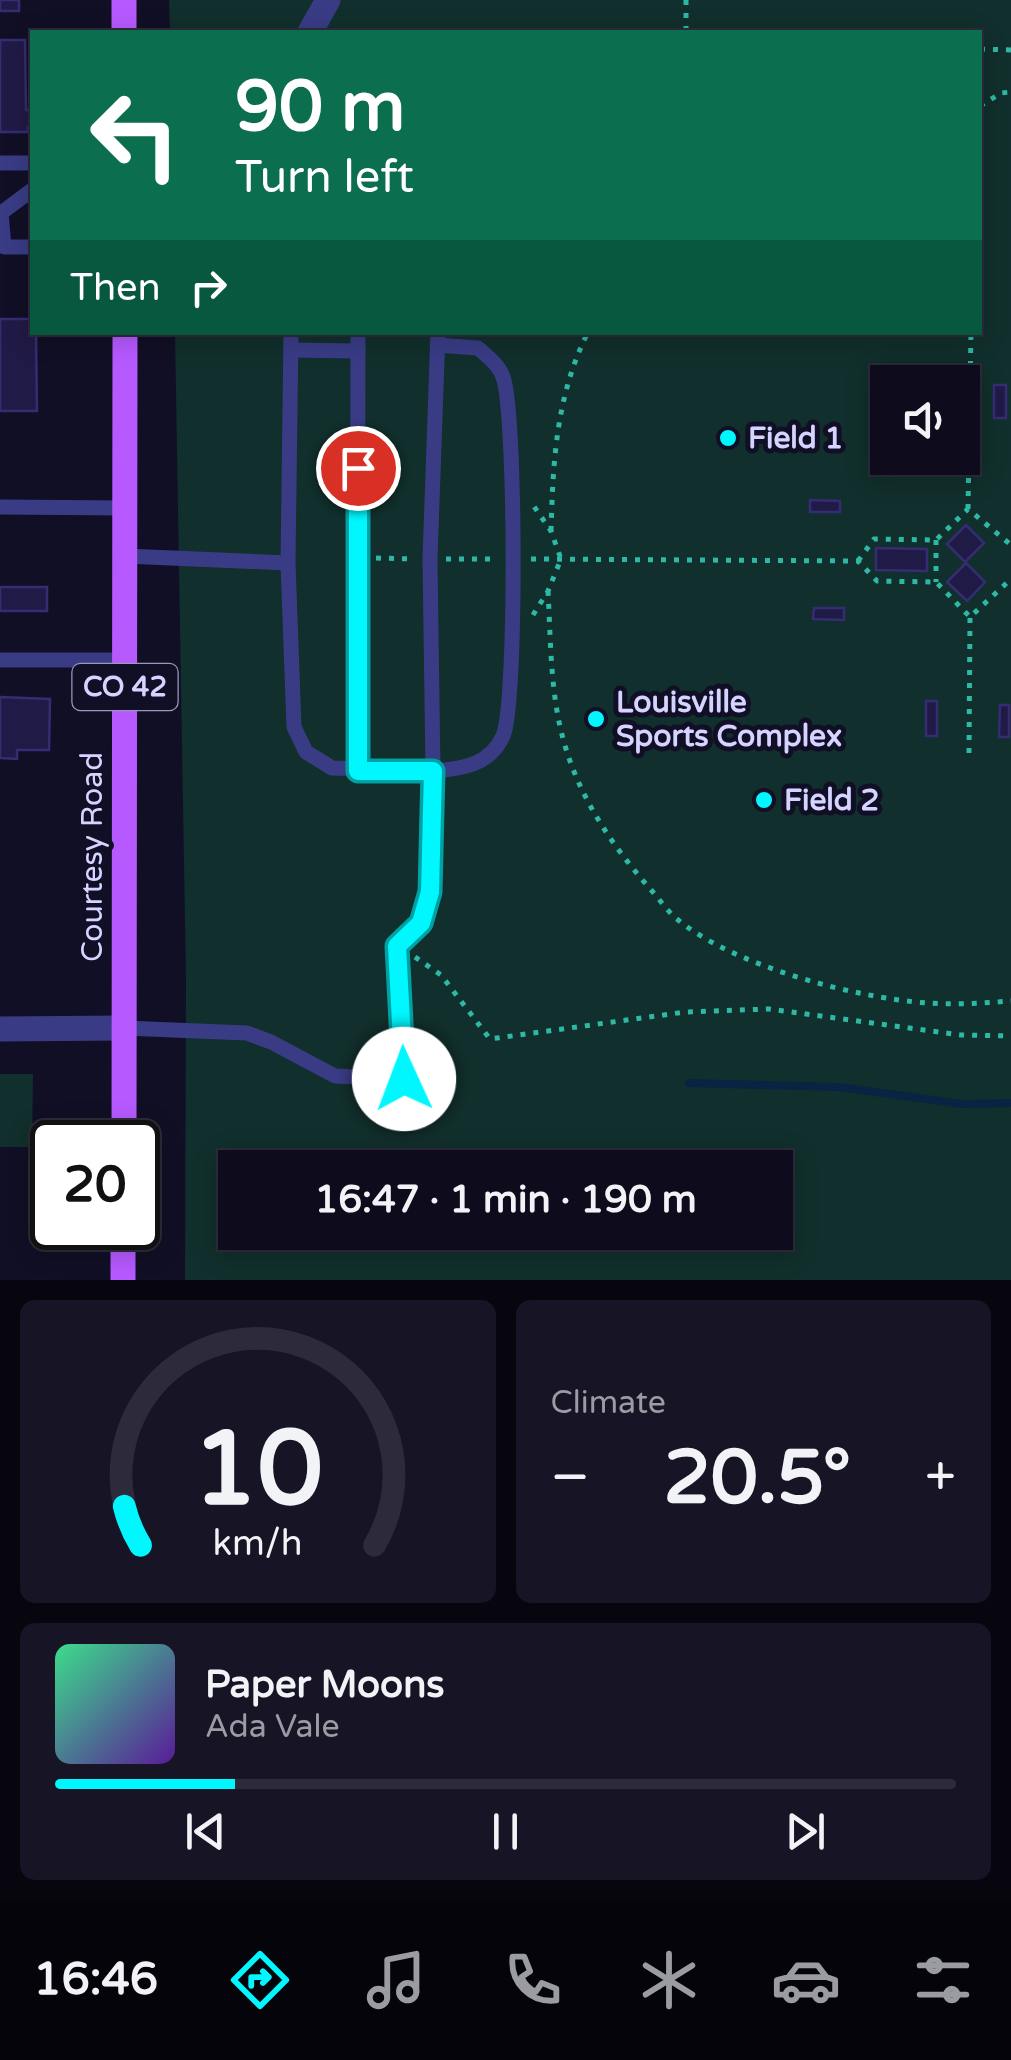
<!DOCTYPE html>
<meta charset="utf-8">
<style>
body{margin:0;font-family:"Varela Round",sans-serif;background:#161425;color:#f1f3f6;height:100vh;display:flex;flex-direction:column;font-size:38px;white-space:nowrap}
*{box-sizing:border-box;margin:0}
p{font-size:32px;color:#9a9ba3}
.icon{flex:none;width:55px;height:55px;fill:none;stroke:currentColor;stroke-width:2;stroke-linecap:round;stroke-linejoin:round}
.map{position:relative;height:1280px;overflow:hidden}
.drawer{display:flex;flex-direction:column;gap:20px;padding:20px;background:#07060f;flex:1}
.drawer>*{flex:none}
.banner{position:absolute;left:30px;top:30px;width:952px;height:305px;border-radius:0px;box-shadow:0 5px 25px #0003,0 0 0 2px #2d2b3b;background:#0b6e4f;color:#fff;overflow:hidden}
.controls{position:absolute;left:870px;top:365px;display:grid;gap:20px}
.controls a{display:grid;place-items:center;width:110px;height:110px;border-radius:0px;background:#0d0b1c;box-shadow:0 5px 25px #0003,0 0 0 2px #2d2b3b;font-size:50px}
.speed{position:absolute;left:30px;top:1120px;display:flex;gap:20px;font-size:50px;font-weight:700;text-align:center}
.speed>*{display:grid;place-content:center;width:130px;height:130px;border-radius:50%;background:#0d0b1c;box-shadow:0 5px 25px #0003,0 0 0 2px #2d2b3b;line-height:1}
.speed .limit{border:5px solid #111;border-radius:15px;background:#fff;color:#111}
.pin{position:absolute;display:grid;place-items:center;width:85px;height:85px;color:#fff;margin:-42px;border:5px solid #fff;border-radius:50%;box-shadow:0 2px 10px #0007}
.me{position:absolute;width:110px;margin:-55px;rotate:358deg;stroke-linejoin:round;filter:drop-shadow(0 0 8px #0008)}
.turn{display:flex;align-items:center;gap:35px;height:210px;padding:0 40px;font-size:45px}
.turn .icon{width:130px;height:130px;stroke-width:2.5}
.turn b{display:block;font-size:70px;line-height:85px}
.then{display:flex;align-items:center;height:95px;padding:0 40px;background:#0003;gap:20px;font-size:38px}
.big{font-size:75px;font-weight:700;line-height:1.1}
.drawer .widget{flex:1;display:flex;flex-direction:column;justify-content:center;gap:15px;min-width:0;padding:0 35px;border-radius:15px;background:#161425}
.drawer .dial{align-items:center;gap:0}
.dial svg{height:260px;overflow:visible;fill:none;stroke:#2d2b3b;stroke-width:7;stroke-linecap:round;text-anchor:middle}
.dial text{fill:#f1f3f6;stroke:none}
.song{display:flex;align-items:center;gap:30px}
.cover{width:120px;height:120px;border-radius:15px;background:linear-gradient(135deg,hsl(150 70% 55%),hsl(270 70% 35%))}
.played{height:10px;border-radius:5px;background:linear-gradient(90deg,#00f7fe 20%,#2d2b3b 20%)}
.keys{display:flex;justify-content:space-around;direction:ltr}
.heat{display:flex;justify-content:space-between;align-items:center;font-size:55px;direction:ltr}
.drawer .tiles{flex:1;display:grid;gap:20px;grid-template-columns:1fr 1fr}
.widget:last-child{grid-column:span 2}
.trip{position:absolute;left:218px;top:1150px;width:575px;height:100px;border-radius:0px;background:#0d0b1c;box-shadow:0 5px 25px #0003,0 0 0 2px #2d2b3b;font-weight:700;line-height:100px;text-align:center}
.dock{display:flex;height:160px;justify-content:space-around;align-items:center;background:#05040b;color:#9a9ba3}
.dock .icon{width:70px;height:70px}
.dock .active{color:#00f7fe}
.dock b{font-size:45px;color:#f1f3f6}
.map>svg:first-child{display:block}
.green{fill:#112f2c;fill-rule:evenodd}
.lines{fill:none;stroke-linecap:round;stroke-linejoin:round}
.stream{stroke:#092343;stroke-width:8}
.building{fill:#201a46;stroke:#352c73;stroke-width:2.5}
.path{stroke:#2eb8a6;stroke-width:5;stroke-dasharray:5 8;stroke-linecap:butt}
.lane{stroke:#393c85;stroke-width:15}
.street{stroke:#393c85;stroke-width:25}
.primary{stroke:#b65aff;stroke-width:25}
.route-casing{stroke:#00a1a5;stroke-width:25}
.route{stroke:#00f7fe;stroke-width:18}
.poi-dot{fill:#00f7fe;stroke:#110f25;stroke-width:4}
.labels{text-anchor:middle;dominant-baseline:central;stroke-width:10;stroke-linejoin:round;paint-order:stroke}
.shield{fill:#110f25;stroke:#9a98be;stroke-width:2.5}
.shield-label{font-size:28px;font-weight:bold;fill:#d5d3ff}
.poi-label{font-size:30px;font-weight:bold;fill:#d5d3ff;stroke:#110f25;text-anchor:start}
.street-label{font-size:30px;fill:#d5d3ff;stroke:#110f25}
</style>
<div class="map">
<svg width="1011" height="1280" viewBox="0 0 1011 1280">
<rect width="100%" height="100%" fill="#110f25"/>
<g class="green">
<path d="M169,0H1011V1280H185L186,981L175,333L980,332V32H170ZM888,382H962V458H888ZM235,1168H775V1232H235Z"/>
<polygon points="0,1074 33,1074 32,1147 0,1147"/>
</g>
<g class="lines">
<polyline class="stream" points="689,1083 839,1087 962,1104 1011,1103"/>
</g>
<g class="building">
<rect x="0" y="0" width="19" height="11"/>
<polygon points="0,40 25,40 26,110 32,110 32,127 28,127 28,132 0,132"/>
<polygon points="0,319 32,319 32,332 36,332 37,411 0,411"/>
<rect x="994" y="385" width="12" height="33"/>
<polygon points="810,500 840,501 840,512 810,512"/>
<polygon points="966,525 984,543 965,562 947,544"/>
<polygon points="876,548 927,549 927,571 876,570"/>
<polygon points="966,563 985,582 967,601 947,582"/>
<rect x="0" y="587" width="47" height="24"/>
<polygon points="814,608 844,608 844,620 813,619"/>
<polygon points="0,697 50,699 49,750 17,750 17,759 0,758"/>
<rect x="926" y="701" width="11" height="35"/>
<polygon points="1000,705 1009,705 1009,737 999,737"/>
</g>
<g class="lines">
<g class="path">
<polyline points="686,0 686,32"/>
<polyline points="980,49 1011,50"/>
<polyline points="980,106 1001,93 1011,92"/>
<polyline points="968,509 971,332"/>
<path d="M551,531C553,461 556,396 588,332"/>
<polyline points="936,540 936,582"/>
<polyline points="376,558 415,559"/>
<polyline points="446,559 495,559"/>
<polyline points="531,559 858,561 877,581 936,582 970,617 1011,579"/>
<polyline points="858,561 874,539 936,540 968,509 1011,545"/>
<path d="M548,591C551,644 550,698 566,749C583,804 615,849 652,891C660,900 668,912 677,919C733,966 856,998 927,1003C955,1005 983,1003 1011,1001"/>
<polyline points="533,615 548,591 561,559 551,531 533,505"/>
<polyline points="969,753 970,617"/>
<polyline points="415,957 441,975 490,1039 685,1012 769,1009 961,1035 1011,1036"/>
</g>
<g class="lane">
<polyline points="0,163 32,163"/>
<polyline points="32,190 1,213 4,247 32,247"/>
<polyline points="291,332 288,563 294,727 306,752 332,768 433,771 430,559 438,332"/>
<polyline points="291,350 358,351"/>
<polyline points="0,507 125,508"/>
<polyline points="125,556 288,563"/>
<polyline points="0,660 125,660"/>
<polyline points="357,771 358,332"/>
<path d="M124,1028L247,1033L271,1042L335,1076L404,1079L397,945L421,923L429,892L433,771C462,769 490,765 503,736C517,706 516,410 503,377C499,365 487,356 478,348L437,345"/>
</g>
<g class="street">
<polyline points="310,32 328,0"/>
<polyline points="0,1029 124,1028"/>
</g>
<g class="primary">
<polyline points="124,0 124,32"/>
<polyline points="124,1142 125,332"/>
<polyline points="123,1280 123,1228"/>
</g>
</g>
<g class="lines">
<g class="route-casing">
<polyline id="route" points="358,468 358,771 433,771 430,892 421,923 397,946 404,1079"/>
</g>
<use href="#route" class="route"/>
</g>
<g class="poi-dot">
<circle cx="728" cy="438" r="10"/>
<circle cx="596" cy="719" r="10"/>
<circle cx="764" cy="800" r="10"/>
</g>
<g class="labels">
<rect class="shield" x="72.5" y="664" width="105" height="46" rx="8"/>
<g class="shield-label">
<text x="125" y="687">CO 42</text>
</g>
<g class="poi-label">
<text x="748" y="438">Field 1</text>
<text x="616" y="702">Louisville<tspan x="616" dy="34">Sports Complex</tspan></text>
<text x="784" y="800">Field 2</text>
</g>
<g class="street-label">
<text transform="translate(92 857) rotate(-90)">Courtesy Road</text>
</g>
</g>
</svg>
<div class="controls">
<a><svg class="icon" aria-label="sound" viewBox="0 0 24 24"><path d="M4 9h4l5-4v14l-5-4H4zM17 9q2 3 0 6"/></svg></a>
</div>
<div class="speed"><div class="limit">20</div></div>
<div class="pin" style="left:358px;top:468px;background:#d93025"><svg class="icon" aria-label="arrive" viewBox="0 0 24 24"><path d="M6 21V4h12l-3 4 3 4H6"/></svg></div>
<svg class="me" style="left:404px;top:1079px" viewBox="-20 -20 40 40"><circle r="19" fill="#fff"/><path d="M0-13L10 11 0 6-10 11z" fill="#00f7fe"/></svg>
<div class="trip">16:47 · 1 min · 190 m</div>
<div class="banner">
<div class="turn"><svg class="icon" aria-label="left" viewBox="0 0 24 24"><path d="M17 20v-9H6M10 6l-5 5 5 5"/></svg><div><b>90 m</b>Turn left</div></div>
<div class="then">Then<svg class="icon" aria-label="right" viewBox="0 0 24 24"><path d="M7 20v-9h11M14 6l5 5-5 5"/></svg></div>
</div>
</div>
<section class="drawer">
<div class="tiles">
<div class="widget dial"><svg viewBox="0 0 100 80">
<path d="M14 69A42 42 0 1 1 86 69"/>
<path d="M14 69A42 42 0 0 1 9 57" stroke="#00f7fe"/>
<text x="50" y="56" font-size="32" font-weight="700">10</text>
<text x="50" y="72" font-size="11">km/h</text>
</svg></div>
<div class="widget"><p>Climate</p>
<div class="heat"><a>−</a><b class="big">20.5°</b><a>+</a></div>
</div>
<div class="widget">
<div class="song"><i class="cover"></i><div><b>Paper Moons</b><p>Ada Vale</p></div></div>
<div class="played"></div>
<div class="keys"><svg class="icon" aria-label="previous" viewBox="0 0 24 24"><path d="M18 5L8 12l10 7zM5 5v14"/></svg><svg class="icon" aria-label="pause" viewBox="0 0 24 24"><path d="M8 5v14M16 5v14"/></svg><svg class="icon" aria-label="next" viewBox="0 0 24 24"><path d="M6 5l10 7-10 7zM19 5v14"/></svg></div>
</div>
</div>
</section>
<nav class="dock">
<b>16:46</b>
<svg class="icon active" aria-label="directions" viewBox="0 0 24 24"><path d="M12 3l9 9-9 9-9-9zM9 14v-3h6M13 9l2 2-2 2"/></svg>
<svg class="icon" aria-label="music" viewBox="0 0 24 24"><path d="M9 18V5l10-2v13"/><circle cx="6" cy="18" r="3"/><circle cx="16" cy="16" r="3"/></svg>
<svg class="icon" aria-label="phone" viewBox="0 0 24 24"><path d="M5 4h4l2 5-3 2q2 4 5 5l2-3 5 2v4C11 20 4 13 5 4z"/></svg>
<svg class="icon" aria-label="climate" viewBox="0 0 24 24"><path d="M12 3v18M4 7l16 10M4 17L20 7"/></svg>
<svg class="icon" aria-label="car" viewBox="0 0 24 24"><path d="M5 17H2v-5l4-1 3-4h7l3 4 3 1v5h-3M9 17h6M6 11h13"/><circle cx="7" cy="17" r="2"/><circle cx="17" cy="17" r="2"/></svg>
<svg class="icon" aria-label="filters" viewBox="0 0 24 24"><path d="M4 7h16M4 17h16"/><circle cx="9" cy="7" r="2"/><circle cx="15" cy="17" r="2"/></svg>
</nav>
